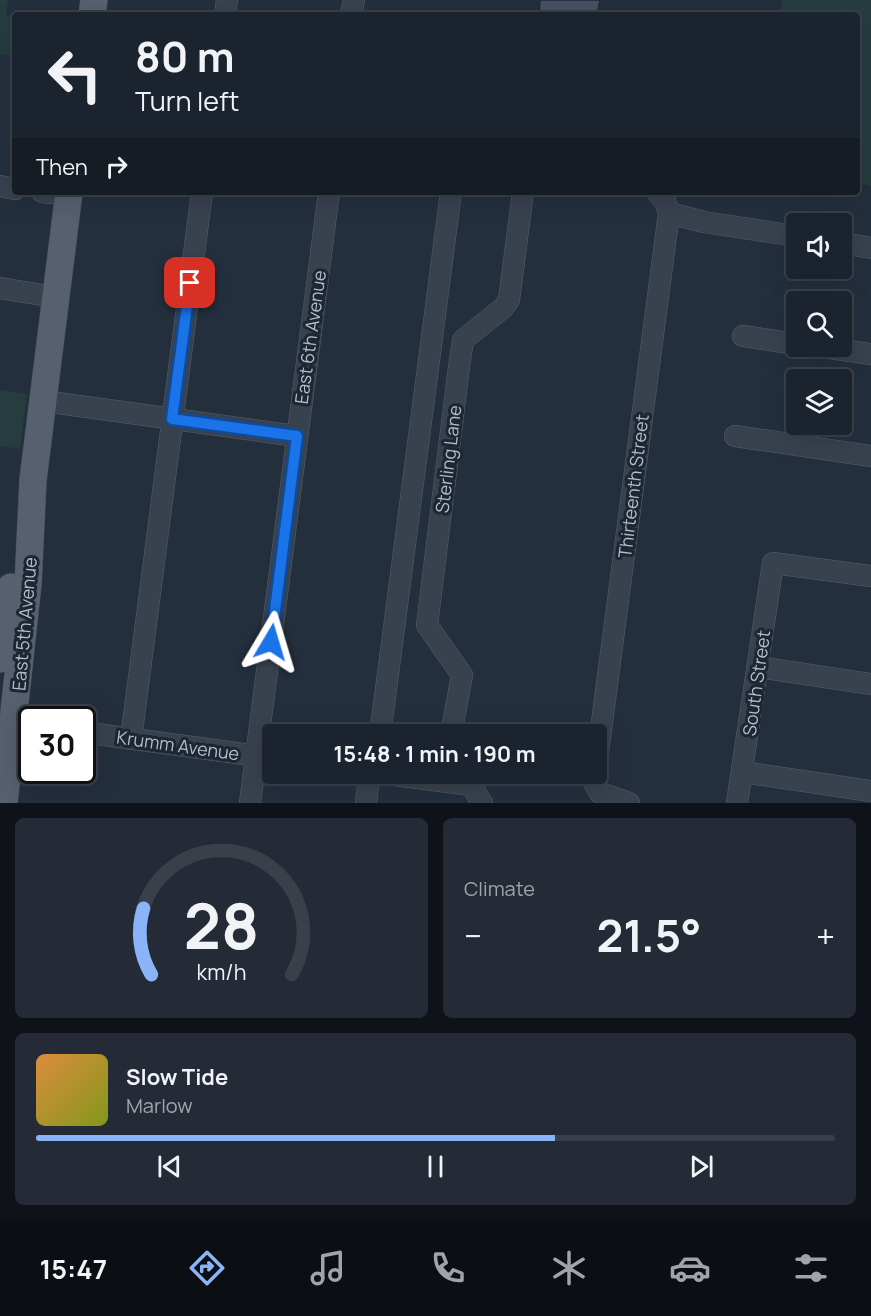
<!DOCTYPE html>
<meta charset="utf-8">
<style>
body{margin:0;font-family:Manrope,sans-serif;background:#242b36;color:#f1f3f6;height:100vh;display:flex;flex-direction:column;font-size:22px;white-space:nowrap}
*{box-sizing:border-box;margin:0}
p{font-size:20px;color:#a0a4aa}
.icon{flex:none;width:33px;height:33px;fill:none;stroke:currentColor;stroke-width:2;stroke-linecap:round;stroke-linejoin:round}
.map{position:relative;height:803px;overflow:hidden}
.panel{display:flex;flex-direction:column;gap:15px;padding:15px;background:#0f1319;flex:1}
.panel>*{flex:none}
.hud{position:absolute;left:12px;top:12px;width:848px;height:183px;border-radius:6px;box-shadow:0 6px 24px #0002,0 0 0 2px #39404a;background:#1b232e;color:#f1f3f6;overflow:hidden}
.fabs{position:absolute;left:786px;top:213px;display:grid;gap:12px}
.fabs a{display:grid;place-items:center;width:66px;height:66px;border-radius:6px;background:#1b232e;box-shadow:0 6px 24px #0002,0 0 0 2px #39404a;font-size:30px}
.speed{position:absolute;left:18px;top:706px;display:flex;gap:12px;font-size:30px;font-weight:700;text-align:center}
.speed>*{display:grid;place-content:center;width:78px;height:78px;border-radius:50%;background:#1b232e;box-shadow:0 6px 24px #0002,0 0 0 2px #39404a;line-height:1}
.speed .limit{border:3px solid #111;border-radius:9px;background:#fff;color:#111}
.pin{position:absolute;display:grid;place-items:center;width:51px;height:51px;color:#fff;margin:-26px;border-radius:12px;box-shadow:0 3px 9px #0006}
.me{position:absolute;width:66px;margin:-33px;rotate:7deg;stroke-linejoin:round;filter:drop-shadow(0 0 4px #0008)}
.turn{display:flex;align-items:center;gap:21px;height:126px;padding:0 24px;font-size:27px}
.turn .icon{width:78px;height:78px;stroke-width:2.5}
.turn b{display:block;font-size:42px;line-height:51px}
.then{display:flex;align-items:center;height:57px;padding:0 24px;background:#0003;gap:12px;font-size:22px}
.big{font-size:45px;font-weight:700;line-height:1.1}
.panel .widget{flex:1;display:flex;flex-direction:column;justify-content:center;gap:9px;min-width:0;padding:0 21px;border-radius:9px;background:#242b36}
.panel .dial{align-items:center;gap:0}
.dial svg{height:156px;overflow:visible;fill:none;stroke:#39404a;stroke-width:7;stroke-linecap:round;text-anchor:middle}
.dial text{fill:#f1f3f6;stroke:none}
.song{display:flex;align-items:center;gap:18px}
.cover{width:72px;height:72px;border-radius:9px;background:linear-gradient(135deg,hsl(30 70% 55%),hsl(70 70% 35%))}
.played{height:6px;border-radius:3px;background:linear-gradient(90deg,#8ab4f8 65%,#39404a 65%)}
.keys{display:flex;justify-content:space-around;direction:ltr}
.heat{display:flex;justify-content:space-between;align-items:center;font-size:33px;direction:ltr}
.panel .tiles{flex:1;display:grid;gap:15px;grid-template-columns:1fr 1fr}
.widget:last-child{grid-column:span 2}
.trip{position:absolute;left:262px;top:724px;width:345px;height:60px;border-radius:6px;background:#1b232e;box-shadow:0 6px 24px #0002,0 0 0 2px #39404a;font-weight:700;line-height:60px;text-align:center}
.menu{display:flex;height:96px;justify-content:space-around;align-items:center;background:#0b0e12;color:#a0a4aa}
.menu .icon{width:42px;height:42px}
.menu .active{color:#8ab4f8}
.menu b{font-size:27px;color:#f1f3f6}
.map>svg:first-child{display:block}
.green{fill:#263c3f}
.building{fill:#455162;stroke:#1f2835;stroke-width:1.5}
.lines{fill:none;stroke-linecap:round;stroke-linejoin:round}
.minor-casing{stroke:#565f6c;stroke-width:22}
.major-casing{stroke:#414a57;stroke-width:28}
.minor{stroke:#38414e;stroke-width:21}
.major{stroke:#56606e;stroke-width:27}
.route-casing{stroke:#114b97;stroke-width:15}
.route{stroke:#1a73e8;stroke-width:10}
.labels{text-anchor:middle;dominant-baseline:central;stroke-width:6;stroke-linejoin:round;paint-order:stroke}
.street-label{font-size:18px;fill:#b4bcc9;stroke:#1d2633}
</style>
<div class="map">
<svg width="871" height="803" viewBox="0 0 871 803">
<rect width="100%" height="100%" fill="#242f3e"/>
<g class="green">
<polygon points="0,0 8,0 6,16 15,17 15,57 0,54"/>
<polygon points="782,0 871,0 871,186 857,183 856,15 780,15"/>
<polygon points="0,390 27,394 20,449 0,446"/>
</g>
<polygon class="building" points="540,0 600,0 597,15 539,15"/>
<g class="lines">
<g class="minor-casing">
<g id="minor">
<polyline points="225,15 227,0"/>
<polyline points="351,15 354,0"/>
<polyline points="0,186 15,189"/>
<polyline points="42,192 69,195"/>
<polyline points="669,213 704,222 796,236"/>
<polyline points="842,243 871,248"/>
<polyline points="0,288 55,297"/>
<polyline points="743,336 796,344"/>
<polyline points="816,346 871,354"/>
<polyline points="43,401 296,436"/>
<polyline points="735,436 871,456"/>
<polyline points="758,667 871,684"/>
<polyline points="0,721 32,725"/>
<polyline points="82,732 273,758"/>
<polyline points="380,735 451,192"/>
<polyline points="451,735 462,675 427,625 459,367 463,340 503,308 509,300 523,192"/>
<polyline points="131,739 202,192"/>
<polyline points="597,760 669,213 665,201 657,192"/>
<polyline points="743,772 871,791"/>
<polyline points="386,774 471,785 482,803"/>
<polyline points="595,774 595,785 600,793 629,803"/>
<polyline points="250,803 329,192"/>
<polyline points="366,803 368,787"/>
<polyline points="737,803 773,563 871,576"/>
</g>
</g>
<g class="major-casing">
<g id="major">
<polyline points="92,15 94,0"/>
<polyline points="0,659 11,587"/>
<polyline points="4,803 28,584 33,480 69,192"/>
</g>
</g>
<use href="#minor" class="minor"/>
<use href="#major" class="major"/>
</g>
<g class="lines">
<g class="route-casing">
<polyline id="route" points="190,283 172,419 297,436 271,642"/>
</g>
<use href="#route" class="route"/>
</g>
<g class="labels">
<g class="street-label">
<text transform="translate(310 337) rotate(-82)">East 6th Avenue</text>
<text transform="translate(448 459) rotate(-83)">Sterling Lane</text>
<text transform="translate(633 486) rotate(-83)">Thirteenth Street</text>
<text transform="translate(24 624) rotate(-85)">East 5th Avenue</text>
<text transform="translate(756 683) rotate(-82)">South Street</text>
<text transform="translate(178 745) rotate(8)">Krumm Avenue</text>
</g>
</g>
</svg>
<div class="fabs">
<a><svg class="icon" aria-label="sound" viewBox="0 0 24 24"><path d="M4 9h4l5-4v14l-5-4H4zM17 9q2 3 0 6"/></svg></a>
<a><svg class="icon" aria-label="search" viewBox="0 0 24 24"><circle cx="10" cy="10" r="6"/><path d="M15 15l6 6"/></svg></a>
<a><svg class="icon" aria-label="layers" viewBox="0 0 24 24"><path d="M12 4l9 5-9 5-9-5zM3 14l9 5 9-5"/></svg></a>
</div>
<div class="speed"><div class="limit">30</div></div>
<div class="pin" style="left:190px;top:283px;background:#d93025"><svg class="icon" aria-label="arrive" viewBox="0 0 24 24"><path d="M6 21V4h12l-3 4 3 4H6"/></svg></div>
<svg class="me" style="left:271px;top:642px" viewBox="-20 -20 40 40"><path d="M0-17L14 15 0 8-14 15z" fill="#1a73e8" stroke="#fff" stroke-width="4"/></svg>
<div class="trip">15:48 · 1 min · 190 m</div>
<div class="hud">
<div class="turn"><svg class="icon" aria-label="left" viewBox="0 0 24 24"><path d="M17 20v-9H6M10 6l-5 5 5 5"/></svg><div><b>80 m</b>Turn left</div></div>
<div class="then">Then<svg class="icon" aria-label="right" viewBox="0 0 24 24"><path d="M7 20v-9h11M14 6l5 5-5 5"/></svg></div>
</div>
</div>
<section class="panel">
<div class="tiles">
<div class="widget dial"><svg viewBox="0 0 100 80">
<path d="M14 69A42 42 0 1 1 86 69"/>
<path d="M14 69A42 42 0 0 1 10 35" stroke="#8ab4f8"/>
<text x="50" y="56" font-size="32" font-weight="700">28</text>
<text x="50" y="72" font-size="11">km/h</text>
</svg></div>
<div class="widget"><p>Climate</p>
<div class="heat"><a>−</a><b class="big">21.5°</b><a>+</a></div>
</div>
<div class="widget">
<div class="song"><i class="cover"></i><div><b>Slow Tide</b><p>Marlow</p></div></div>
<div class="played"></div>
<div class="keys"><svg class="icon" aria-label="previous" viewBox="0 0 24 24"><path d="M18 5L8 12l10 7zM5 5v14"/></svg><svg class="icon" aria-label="pause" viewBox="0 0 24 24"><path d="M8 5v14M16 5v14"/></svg><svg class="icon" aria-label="next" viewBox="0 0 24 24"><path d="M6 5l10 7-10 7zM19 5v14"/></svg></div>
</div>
</div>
</section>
<nav class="menu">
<b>15:47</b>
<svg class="icon active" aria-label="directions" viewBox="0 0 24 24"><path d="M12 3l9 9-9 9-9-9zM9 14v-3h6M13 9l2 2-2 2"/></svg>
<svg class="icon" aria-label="music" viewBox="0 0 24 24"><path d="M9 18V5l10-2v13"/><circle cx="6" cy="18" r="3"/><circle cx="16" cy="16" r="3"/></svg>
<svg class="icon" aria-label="phone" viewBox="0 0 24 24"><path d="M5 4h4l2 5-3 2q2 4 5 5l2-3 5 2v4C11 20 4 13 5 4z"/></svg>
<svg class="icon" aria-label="climate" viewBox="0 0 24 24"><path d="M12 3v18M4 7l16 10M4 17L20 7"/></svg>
<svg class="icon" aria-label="car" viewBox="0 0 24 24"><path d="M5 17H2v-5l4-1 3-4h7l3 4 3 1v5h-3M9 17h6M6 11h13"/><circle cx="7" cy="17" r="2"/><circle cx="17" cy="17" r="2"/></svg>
<svg class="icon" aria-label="filters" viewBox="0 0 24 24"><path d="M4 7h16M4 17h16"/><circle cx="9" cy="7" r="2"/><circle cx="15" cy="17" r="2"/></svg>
</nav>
